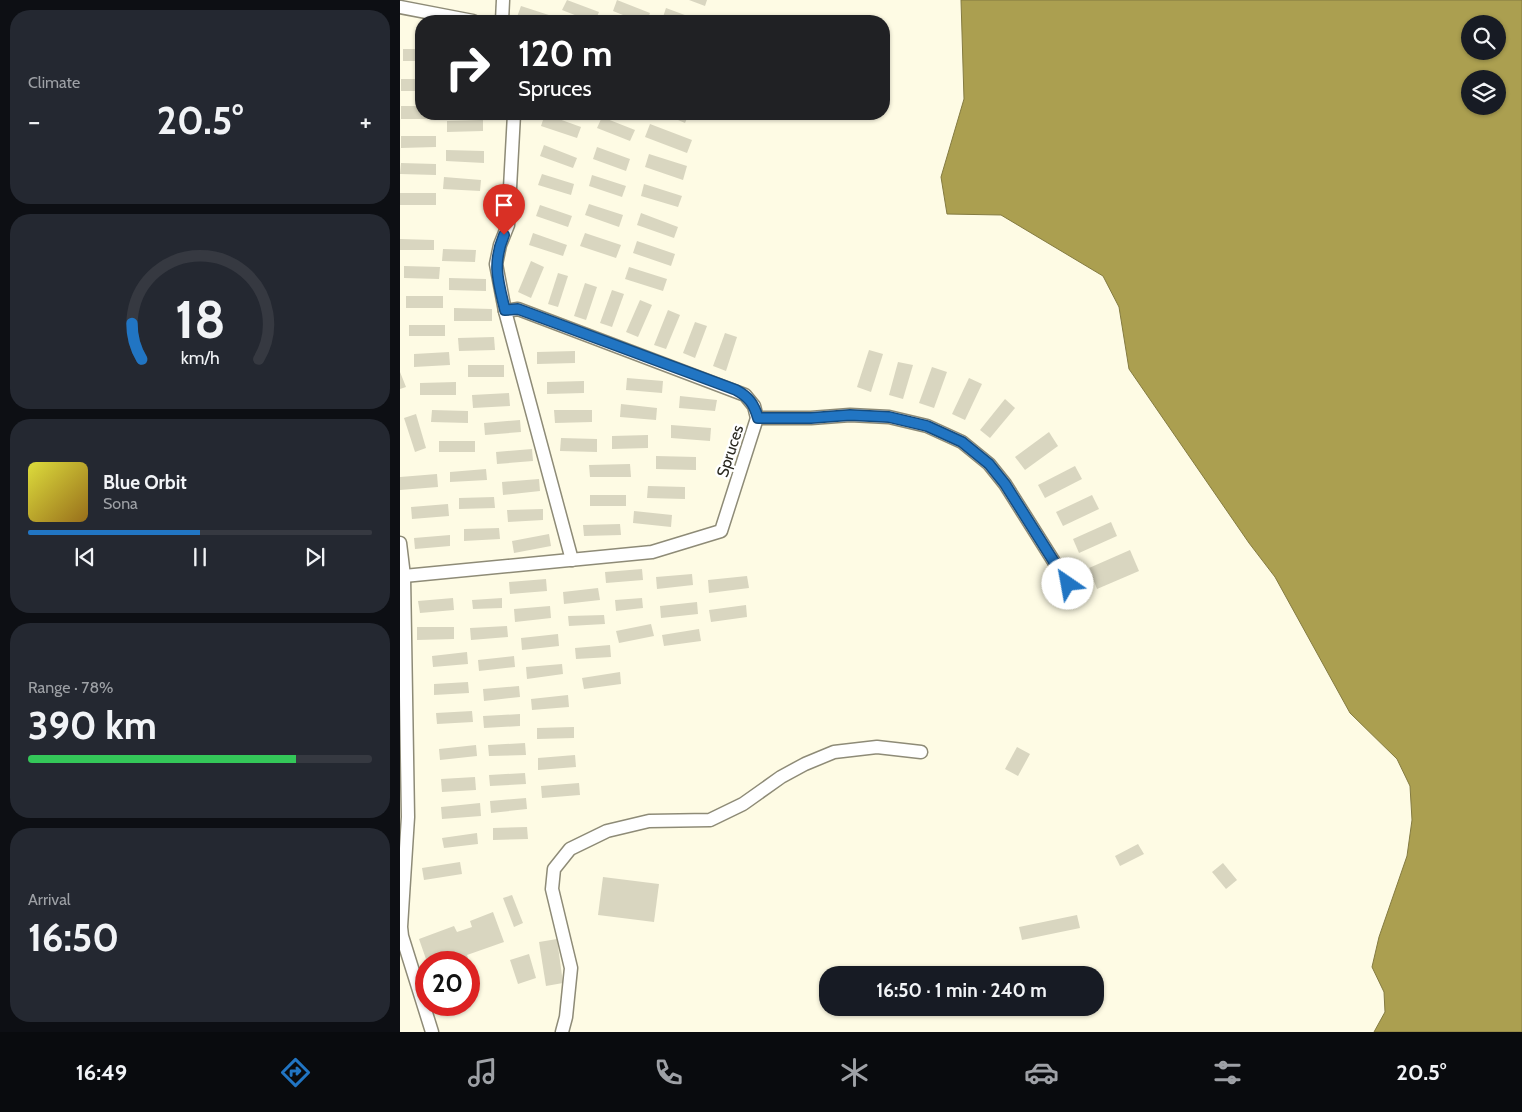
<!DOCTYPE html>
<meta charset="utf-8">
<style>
body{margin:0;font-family:Cabin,sans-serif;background:#242831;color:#f1f3f6;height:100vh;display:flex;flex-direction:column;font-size:19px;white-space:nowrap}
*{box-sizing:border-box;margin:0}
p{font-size:16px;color:#9ea1a6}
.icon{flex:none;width:28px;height:28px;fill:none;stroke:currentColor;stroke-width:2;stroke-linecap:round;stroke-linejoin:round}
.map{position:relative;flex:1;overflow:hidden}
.sheet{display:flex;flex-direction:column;gap:10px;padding:10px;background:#0d0f14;width:400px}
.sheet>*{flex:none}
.guide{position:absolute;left:15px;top:15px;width:475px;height:105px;border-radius:20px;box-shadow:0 1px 4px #0004;background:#202124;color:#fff;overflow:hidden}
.tools{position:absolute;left:1061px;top:15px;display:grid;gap:10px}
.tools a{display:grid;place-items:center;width:45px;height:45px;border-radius:50%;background:#171b24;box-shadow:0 1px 4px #0004;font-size:25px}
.speed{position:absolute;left:15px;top:951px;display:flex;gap:10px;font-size:25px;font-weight:700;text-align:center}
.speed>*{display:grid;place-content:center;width:65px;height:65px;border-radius:50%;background:#171b24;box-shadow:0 1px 4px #0004;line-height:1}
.speed .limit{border:8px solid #d22;background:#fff;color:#111}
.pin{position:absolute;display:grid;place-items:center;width:42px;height:42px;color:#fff;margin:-51px -21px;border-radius:50% 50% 50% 0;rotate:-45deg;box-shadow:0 0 5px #0007}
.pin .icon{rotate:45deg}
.me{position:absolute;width:55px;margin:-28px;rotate:327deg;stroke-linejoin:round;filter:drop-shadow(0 0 4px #0008)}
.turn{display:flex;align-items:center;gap:18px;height:105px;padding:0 20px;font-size:22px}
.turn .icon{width:65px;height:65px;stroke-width:2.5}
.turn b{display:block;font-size:35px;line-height:42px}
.big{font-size:38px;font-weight:800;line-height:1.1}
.sheet .widget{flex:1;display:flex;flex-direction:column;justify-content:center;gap:8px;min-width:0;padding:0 18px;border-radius:20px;background:#242831}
.sheet .dial{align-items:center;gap:0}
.dial svg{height:130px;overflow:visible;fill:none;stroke:#363941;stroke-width:7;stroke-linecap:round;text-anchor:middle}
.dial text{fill:#f1f3f6;stroke:none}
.song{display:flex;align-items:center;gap:15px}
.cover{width:60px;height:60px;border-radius:8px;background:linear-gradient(135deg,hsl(60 70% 55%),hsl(40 70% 35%))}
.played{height:5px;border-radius:2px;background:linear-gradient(90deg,#2175c3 50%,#363941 50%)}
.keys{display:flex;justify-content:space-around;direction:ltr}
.heat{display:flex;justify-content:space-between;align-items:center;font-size:28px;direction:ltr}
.charge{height:8px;border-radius:4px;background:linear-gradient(90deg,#34c759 78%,#363941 0)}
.trip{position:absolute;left:419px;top:966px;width:285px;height:50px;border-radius:20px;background:#171b24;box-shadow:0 1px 4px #0004;font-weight:800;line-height:50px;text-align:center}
.menu{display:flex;height:80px;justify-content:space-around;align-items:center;background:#090b0e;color:#9ea1a6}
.menu .icon{width:35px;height:35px}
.menu .on{color:#2175c3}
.menu b{font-size:22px;color:#f1f3f6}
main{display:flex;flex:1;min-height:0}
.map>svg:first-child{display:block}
.water{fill:#ab9f50;stroke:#847b41;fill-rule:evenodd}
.building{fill:#d9d6c0}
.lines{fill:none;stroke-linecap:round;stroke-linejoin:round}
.lane-casing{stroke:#8e8b77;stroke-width:15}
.lane{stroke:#fff;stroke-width:12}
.route-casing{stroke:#154c7f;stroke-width:12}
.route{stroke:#2175c3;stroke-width:9}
.labels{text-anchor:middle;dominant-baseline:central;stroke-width:5;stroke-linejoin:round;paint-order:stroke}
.street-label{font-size:16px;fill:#29281f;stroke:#fff}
</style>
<main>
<section class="sheet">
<div class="widget"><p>Climate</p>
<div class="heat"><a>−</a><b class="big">20.5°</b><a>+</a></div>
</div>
<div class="widget dial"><svg viewBox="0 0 100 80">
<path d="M14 69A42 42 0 1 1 86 69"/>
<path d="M14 69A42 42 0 0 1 8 47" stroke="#2175c3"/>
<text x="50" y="56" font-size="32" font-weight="700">18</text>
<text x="50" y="72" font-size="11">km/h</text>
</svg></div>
<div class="widget">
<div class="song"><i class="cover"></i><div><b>Blue Orbit</b><p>Sona</p></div></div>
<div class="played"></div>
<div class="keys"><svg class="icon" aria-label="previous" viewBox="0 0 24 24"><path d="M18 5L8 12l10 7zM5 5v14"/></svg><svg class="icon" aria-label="pause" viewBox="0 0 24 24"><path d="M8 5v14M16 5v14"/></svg><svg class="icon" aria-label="next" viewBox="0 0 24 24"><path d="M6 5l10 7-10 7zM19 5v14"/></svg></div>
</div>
<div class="widget"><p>Range · 78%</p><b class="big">390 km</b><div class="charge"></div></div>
<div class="widget"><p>Arrival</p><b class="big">16:50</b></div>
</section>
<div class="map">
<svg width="1122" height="1032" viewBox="0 0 1122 1032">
<rect width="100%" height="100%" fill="#fefbe4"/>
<path class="water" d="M561,0H1122V1032H974L985,1012L984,992L972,967L979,937L1007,856L1012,820L1010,786L997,759L950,713L875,577L849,543L729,369L719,307L703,276L601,215L547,214L541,177L564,99ZM1070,24H1098V51H1070ZM1070,79H1098V106H1070Z"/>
<g class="building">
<polygon points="167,0 199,12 195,21 190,21 162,10"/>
<polygon points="217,0 250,13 247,21 238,21 213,11"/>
<polygon points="289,0 307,0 305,6"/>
<polygon points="121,6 155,17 153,21 129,21 117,17"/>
<polygon points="266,8 301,21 262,20"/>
<rect x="3" y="49" width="18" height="12"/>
<rect x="1" y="79" width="20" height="12"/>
<polygon points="1,106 21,106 21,114 38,114 38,119 1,119"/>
<polygon points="145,114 181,127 177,138 141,126"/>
<polygon points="264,114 289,114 285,123"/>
<polygon points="202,117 235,130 230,141 197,128"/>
<polygon points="83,120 83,131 47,132 47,121"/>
<polygon points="250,124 292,140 287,153 245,137"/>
<polygon points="1,136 36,136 36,147 1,148"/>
<polygon points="144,145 177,158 173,168 140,156"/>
<polygon points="197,147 230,159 226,171 193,159"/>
<polygon points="46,150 84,151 84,163 46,161"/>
<polygon points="249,154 287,166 283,180 245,167"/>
<polygon points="1,163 36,164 36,175 0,174"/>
<polygon points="142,174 174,184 171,195 138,185"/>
<polygon points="192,175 226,186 222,197 189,186"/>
<polygon points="44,177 81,180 80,191 43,189"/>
<polygon points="244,184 282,196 278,207 241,196"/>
<rect x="0" y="193" width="36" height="12"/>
<polygon points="189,204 223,215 219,227 185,215"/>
<polygon points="140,205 172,216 168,227 136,216"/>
<polygon points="241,213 278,227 274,238 237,225"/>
<polygon points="133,233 167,245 163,256 129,245"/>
<polygon points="185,233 221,245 216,258 180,246"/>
<polygon points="0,239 34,240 34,250 0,250"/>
<polygon points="237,241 275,254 271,266 233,253"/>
<polygon points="43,249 76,250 75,262 42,261"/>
<polygon points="131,261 144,267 131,298 118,292"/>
<polygon points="4,266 40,267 39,279 4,278"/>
<polygon points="229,267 267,279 263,291 225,279"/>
<polygon points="158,273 168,276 158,307 148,304"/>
<polygon points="49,278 86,279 86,291 49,290"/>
<polygon points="185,283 197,287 186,320 174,316"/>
<polygon points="212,290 224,294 212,327 200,323"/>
<rect x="6" y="296" width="37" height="12"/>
<polygon points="240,300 252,305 238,337 226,332"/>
<polygon points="54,308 92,309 92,321 54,321"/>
<polygon points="268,310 280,315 266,349 254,345"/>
<polygon points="295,322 307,326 295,358 283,353"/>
<rect x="9" y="325" width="36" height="11"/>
<polygon points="325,333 337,337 326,371 313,366"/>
<polygon points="94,337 95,350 59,351 58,338"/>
<polygon points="469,350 483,354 471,392 457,387"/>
<polygon points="175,351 175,363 137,364 137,352"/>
<polygon points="49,352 50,365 14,367 14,354"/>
<polygon points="498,362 513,365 503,399 489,395"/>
<rect x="68" y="365" width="36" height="12"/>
<polygon points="532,367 547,372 534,408 519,403"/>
<polygon points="0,372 6,387 0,389"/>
<polygon points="227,378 263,381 262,393 226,390"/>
<polygon points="569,378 582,384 565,420 552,414"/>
<polygon points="184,381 184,393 147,394 147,382"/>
<polygon points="56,382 56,395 20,395 20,383"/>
<polygon points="109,393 110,406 73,408 72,395"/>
<polygon points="280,396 317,400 315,411 279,408"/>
<polygon points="605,399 615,408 590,438 580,430"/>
<polygon points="221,404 257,408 256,420 220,417"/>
<polygon points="32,410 68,411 68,423 31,422"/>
<polygon points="154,410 192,410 192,422 155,423"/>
<polygon points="16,414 26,448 15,452 4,418"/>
<polygon points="120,420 121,432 85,435 84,423"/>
<polygon points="271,425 311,428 310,441 271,438"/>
<polygon points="649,432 658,446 625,470 615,457"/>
<polygon points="248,435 248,448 212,449 212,436"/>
<polygon points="161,438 197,439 197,452 160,451"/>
<rect x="39" y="441" width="36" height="11"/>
<polygon points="132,449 133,461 97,464 96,452"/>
<polygon points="256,456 296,457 296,470 256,469"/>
<polygon points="230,464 231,477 190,477 189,465"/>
<polygon points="675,466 682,479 645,498 638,485"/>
<polygon points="86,469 87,480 50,482 50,472"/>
<polygon points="37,474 38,487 0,490 0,477"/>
<polygon points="139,479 140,491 103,495 102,482"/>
<polygon points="248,486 285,487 285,499 247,498"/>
<rect x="190" y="495" width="36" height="11"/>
<polygon points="692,495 699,509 663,526 656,512"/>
<polygon points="94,497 95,508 59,509 59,498"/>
<polygon points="48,504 49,516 12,519 11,507"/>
<polygon points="143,509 143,520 108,522 107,510"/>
<polygon points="234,511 272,515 271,527 233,523"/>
<polygon points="711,522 717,536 679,553 673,539"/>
<polygon points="220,524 221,535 184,536 183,525"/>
<polygon points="99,528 100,539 64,541 64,529"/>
<polygon points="149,534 151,546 114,553 112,541"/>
<polygon points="50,535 50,546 15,549 14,538"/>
<polygon points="730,550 739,571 697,589 689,568"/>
<polygon points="242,569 243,580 206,583 205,572"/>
<polygon points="292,574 293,585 257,589 256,577"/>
<polygon points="347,576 349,588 309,593 308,580"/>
<polygon points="146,579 147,591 110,594 109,582"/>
<polygon points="198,588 200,600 164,604 163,592"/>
<polygon points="53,598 54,610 20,613 18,601"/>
<polygon points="102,598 102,608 73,609 72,600"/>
<polygon points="242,598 243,608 216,611 215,600"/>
<polygon points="297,602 298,614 261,618 260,606"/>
<polygon points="346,605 347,617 311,622 309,610"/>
<polygon points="150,606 151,618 115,622 114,609"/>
<polygon points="204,615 205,624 169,626 168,616"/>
<polygon points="251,624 254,636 219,643 216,631"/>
<polygon points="107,626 108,637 71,640 70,628"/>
<polygon points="17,627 54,627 54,639 17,640"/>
<polygon points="299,629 301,641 264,646 262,635"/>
<polygon points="158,634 159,646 122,650 121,638"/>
<polygon points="210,645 211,657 176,659 175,648"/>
<polygon points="67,652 68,664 33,667 32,656"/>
<polygon points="114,656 115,667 79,671 78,660"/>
<polygon points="162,664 163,674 127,679 126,667"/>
<polygon points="220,672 221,684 184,689 182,678"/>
<polygon points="68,682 69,693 34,695 34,684"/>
<polygon points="119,686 120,697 84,701 83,689"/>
<polygon points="168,695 169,707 132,710 131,699"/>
<polygon points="72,711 73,722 37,724 36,713"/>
<polygon points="120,714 120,726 84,728 83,716"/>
<polygon points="174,727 174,738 137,739 137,728"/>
<polygon points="125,743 126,755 89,756 88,745"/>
<polygon points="76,745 77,756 40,760 39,749"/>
<polygon points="617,747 630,754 618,776 605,769"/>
<polygon points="175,755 176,767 138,770 138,758"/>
<polygon points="125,773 126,784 90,786 89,775"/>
<polygon points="75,777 76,790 42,792 41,779"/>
<polygon points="179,783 180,795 142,798 141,786"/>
<polygon points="126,798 127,809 91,813 90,801"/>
<polygon points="80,803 81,816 42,819 41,807"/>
<polygon points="127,827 128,839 93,840 93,828"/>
<polygon points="77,833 78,844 44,848 42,838"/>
<polygon points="738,844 744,854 720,866 715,856"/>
<polygon points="60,862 62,874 24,880 22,868"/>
<polygon points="823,863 837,880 826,889 812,872"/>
<polygon points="203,877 259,884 254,922 198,915"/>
<polygon points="112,895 123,923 114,927 103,898"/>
<polygon points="93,912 104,942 67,955 75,978 69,980 69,962 27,962 19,939 54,926 57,932 72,927 70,921"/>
<polygon points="677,915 680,928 622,940 619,927"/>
<polygon points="157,939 163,983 146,986 139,942"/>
<polygon points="129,954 136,978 118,984 110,960"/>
</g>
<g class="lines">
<g class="lane-casing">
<g id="lane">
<polyline points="0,7 73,21"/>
<polyline points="102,21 103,0"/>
<polyline points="114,114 108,225 100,245 96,264 105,311 172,560"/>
<polyline points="357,418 411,418 450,415 489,417 527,426 562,442 589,464 605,484 668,584"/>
<polyline points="0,543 4,576 8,817 1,927 2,936 32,1032"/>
<polyline points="4,576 252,552 321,531 357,418 354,406 345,395 118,309 105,311"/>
<polyline points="162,1032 166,1017 171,968 152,889 154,869 170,849 207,831 249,821 310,820 343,804 381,777 405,764 434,752 477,747 521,752"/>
</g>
</g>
<use href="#lane" class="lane"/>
</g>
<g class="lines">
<g class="route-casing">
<path id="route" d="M104,235C92,264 98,281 105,310L118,309L336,390C349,397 354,404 358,418H411L450,415L489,417L527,426L562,442L589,464L605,484L668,584"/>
</g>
<use href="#route" class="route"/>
</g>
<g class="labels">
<g class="street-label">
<text transform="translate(330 451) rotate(-72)">Spruces</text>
</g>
</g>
</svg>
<div class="tools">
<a><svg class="icon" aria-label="search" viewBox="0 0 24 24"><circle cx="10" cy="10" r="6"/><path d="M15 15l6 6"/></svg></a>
<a><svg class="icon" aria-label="layers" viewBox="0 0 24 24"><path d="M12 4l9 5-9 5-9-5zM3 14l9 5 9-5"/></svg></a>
</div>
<div class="speed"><div class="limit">20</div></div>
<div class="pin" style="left:104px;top:235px;background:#d93025"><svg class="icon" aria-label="arrive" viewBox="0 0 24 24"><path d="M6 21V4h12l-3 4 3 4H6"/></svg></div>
<svg class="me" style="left:668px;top:584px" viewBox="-20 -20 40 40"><circle r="19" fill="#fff"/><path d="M0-13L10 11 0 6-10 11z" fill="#2175c3"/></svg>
<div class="trip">16:50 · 1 min · 240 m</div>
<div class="guide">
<div class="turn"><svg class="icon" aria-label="right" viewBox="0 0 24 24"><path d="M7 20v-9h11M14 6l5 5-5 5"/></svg><div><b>120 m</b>Spruces</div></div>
</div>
</div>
</main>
<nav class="menu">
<b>16:49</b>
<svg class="icon on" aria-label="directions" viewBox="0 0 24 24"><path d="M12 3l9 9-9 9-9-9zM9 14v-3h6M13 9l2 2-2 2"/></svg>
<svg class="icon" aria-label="music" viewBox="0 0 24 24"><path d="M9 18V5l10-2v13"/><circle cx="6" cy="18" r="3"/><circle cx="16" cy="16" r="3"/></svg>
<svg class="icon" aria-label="phone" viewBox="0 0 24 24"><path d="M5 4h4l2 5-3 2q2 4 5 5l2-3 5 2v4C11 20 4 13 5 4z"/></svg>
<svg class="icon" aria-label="climate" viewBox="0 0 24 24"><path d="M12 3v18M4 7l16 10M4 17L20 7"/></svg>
<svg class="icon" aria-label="car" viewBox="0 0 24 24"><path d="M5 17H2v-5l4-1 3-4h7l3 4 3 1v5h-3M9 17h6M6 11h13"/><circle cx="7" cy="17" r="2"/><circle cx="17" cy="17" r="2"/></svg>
<svg class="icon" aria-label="filters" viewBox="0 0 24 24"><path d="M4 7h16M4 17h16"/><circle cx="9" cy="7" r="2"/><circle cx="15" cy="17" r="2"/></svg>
<b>20.5°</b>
</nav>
